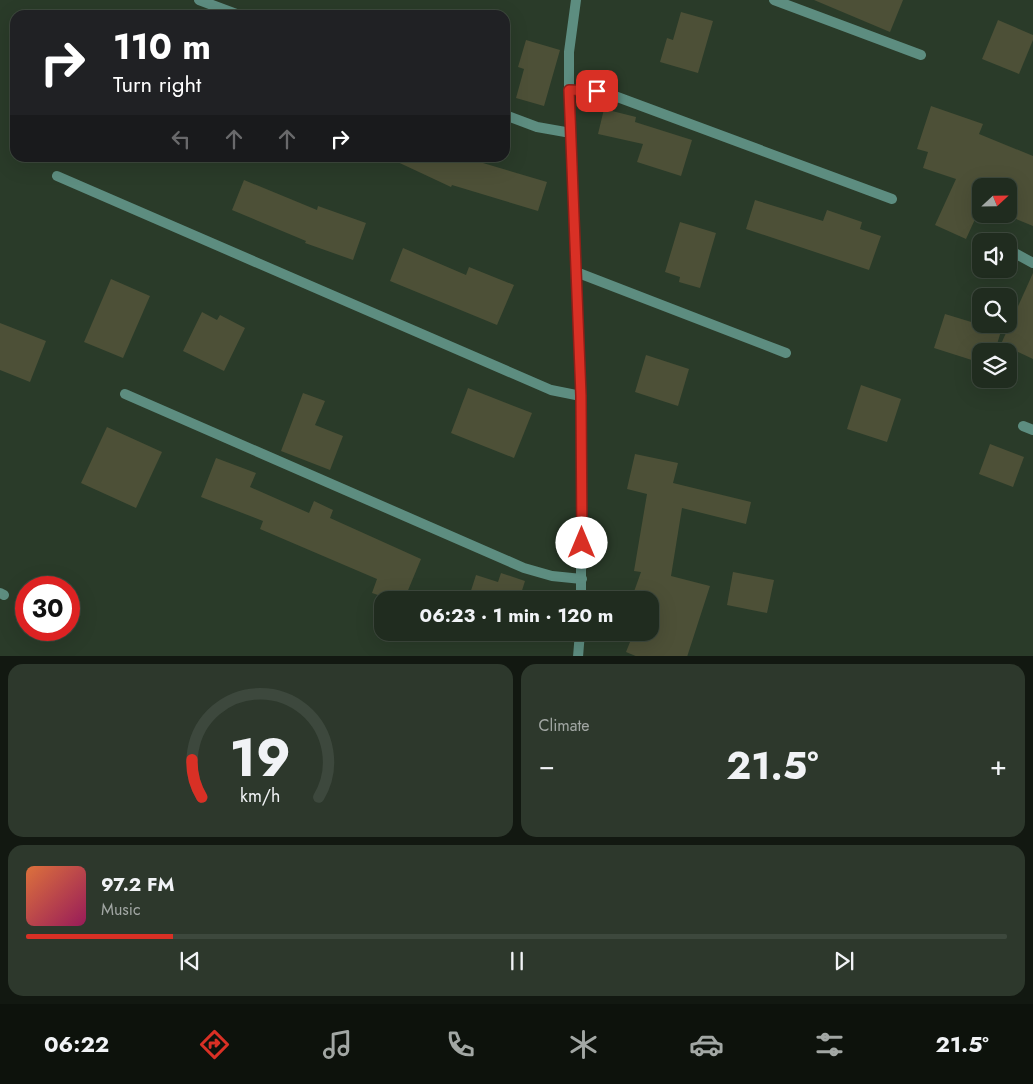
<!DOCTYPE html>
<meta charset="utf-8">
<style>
body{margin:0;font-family:Jost,sans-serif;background:#2d382c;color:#f1f3f6;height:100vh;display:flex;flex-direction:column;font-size:19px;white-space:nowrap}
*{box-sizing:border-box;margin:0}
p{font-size:16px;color:#a2a7a4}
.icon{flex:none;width:28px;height:28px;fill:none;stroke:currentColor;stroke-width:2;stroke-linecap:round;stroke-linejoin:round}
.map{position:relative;height:656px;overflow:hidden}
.details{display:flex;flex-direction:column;gap:8px;padding:8px;background:#121811;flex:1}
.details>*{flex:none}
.banner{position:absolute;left:10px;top:10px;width:500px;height:152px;border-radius:15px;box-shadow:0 5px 20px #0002,0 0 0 1px #3d483d;background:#202124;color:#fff;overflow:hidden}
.needle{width:32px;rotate:68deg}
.controls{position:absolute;left:972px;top:178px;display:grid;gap:10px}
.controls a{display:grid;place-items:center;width:45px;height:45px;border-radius:10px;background:#202c1f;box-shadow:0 5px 20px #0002,0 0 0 1px #3d483d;font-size:25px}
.speed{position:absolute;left:15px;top:576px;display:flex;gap:10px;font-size:25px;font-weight:700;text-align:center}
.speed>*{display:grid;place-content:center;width:65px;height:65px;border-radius:50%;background:#202c1f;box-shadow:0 5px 20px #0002,0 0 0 1px #3d483d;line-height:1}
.speed .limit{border:8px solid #d22;background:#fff;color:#111}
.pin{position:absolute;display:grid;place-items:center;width:42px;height:42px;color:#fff;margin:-21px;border-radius:10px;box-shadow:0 2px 8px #0006}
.me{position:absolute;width:55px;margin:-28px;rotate:0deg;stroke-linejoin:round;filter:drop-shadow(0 0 4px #0008)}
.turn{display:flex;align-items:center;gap:18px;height:105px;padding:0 20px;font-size:22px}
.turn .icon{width:65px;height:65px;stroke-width:2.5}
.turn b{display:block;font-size:35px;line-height:42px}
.lanes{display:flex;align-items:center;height:48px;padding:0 20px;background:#0003;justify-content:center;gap:25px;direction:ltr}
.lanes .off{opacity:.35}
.big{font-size:38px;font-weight:700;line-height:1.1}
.details .card{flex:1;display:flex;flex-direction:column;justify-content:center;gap:8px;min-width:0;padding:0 18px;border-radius:15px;background:#2d382c}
.details .dial{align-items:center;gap:0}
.dial svg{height:130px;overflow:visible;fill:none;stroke:#3d483d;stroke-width:7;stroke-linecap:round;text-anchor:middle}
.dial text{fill:#f1f3f6;stroke:none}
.song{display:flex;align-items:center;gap:15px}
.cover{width:60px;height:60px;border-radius:8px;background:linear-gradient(135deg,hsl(20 70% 55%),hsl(330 70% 35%))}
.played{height:5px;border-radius:2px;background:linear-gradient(90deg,#d93025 15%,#3d483d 15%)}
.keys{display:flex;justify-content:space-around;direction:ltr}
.heat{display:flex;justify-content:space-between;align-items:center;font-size:28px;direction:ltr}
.details .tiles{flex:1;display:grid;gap:8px;grid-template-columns:1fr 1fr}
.card:last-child{grid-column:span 2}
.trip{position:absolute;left:374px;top:591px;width:285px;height:50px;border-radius:15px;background:#202c1f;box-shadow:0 5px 20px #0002,0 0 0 1px #3d483d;font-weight:700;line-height:50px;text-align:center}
.tabs{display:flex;height:80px;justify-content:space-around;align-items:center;background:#0d120c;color:#a2a7a4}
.tabs .icon{width:35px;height:35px}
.tabs .active{color:#d93025}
.tabs b{font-size:22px;color:#f1f3f6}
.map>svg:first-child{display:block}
.building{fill:#4d5037}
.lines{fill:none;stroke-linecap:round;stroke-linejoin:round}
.minor{stroke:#5d8d80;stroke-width:10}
.route-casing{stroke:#8d1f18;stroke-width:12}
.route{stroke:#d93025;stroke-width:9}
</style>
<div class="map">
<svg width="1033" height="657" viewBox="0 0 1033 657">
<rect width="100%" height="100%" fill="#2a3b29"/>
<g class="building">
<polygon points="814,0 903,0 890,32"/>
<polygon points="681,12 713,21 698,73 660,62 667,38 673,40"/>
<polygon points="998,20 1033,35 1033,40 1019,74 982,59"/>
<polygon points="526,40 560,50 544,106 516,98 524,69 518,67"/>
<polygon points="931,106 983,124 979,134 1033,156 1033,226 1004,214 1009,214 1009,186 981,186 981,206 966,239 935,225 956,179 923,168 928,152 917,149"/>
<polygon points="604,109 636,117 635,122 692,140 681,176 637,162 643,144 598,134"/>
<polygon points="389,158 466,158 547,182 538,211 452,185 451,187"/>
<polygon points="244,180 317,210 318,206 366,223 353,260 305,243 306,241 232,210"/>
<polygon points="755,200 823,221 827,210 862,222 860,229 881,236 869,270 746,229"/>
<polygon points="680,222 716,233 700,288 679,282 680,277 665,272"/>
<polygon points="403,248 466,275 469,267 514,285 497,325 390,281"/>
<polygon points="1033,273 1033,359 1001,344"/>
<polygon points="111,279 150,296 123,358 84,342"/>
<polygon points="202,312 217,320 220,315 245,328 224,371 183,351"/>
<polygon points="945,314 1001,331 995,351 982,347 978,362 934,348"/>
<polygon points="0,323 46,341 30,382 0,370"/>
<polygon points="646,355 689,369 678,406 635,392"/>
<polygon points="861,385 901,399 887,442 847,429"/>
<polygon points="468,388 532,413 514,458 451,433"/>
<polygon points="303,393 325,401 315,425 343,436 330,470 281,451"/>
<polygon points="107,427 162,452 136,508 81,483"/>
<polygon points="990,444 1024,457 1013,487 979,474"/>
<polygon points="635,454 678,463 673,483 751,502 746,524 682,508 671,576 710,586 687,657 638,657 626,652 634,632 650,632 650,600 631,600 641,572 634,571 647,494 627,489"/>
<polygon points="216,458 256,473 250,487 309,513 314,501 333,510 330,518 421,559 404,600 393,600 372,593 377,579 260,529 263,521 201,497"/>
<polygon points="733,572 774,580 767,613 727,605"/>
<polygon points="501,573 525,581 519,600 468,600 476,575 498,582"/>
</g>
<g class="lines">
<g class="minor">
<polyline points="199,0 239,15"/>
<polyline points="576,0 569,52 569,90 581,396 581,600"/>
<polyline points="774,0 921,55"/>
<polyline points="569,90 597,91 612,95 892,199"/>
<polyline points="505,115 537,127 571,133"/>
<polyline points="57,176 551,390 581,396"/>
<polyline points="1009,250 1033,263"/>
<polyline points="576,272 786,353"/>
<polyline points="125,394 524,568 552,576 582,579"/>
<polyline points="1023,426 1033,430"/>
<polyline points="0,593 4,595"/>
<polyline points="578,657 580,632"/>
</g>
</g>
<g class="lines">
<g class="route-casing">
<polyline id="route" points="582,543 581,396 569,90 597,91"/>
</g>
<use href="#route" class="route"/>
</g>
</svg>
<div class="controls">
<a><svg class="needle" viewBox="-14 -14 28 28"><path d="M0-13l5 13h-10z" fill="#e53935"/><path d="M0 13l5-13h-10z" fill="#a2a7a4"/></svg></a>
<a><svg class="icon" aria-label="sound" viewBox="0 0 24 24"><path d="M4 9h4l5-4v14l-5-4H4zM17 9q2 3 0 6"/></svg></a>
<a><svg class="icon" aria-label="search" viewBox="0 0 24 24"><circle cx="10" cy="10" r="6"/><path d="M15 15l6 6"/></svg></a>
<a><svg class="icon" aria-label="layers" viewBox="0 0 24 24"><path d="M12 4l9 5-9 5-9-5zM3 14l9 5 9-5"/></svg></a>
</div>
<div class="speed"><div class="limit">30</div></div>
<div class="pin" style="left:597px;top:91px;background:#d93025"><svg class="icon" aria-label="arrive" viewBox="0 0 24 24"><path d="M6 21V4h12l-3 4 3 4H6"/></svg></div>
<svg class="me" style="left:582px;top:543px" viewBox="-20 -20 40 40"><circle r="19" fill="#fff"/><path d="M0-13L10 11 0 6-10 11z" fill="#d93025"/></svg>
<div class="trip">06:23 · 1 min · 120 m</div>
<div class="banner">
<div class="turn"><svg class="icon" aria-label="right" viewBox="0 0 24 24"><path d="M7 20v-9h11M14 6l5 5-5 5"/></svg><div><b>110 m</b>Turn right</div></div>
<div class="lanes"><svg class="icon off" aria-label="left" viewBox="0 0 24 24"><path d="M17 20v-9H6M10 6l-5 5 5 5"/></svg><svg class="icon off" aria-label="ahead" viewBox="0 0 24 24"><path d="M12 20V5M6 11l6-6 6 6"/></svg><svg class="icon off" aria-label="ahead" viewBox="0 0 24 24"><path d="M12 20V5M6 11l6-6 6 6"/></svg><svg class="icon" aria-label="right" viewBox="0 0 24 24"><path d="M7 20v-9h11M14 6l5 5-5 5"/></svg></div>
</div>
</div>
<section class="details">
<div class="tiles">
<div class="card dial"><svg viewBox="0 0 100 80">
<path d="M14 69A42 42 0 1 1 86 69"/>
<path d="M14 69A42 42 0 0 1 8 46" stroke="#d93025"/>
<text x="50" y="56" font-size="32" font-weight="700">19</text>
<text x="50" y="72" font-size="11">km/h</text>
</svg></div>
<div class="card"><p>Climate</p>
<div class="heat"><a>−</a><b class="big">21.5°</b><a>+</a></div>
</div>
<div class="card">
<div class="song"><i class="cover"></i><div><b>97.2 FM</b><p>Music</p></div></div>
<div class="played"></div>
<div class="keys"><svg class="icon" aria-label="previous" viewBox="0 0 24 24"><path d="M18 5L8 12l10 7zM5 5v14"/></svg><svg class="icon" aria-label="pause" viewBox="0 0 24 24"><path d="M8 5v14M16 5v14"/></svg><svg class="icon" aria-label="next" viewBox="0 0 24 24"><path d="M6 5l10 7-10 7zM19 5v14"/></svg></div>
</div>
</div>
</section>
<nav class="tabs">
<b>06:22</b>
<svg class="icon active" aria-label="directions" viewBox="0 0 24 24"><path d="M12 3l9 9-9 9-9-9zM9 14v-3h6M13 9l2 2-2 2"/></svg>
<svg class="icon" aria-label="music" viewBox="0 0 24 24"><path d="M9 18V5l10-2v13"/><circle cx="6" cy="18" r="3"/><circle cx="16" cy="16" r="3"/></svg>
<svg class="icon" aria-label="phone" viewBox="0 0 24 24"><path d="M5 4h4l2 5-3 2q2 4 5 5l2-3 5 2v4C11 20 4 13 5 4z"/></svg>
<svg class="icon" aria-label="climate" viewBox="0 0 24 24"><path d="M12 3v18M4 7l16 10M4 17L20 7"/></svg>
<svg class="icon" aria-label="car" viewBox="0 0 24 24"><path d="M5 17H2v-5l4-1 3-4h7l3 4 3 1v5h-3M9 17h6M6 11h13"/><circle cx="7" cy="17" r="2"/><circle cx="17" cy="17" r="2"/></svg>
<svg class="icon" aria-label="filters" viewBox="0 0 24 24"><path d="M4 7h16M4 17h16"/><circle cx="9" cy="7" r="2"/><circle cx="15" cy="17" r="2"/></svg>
<b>21.5°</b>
</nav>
